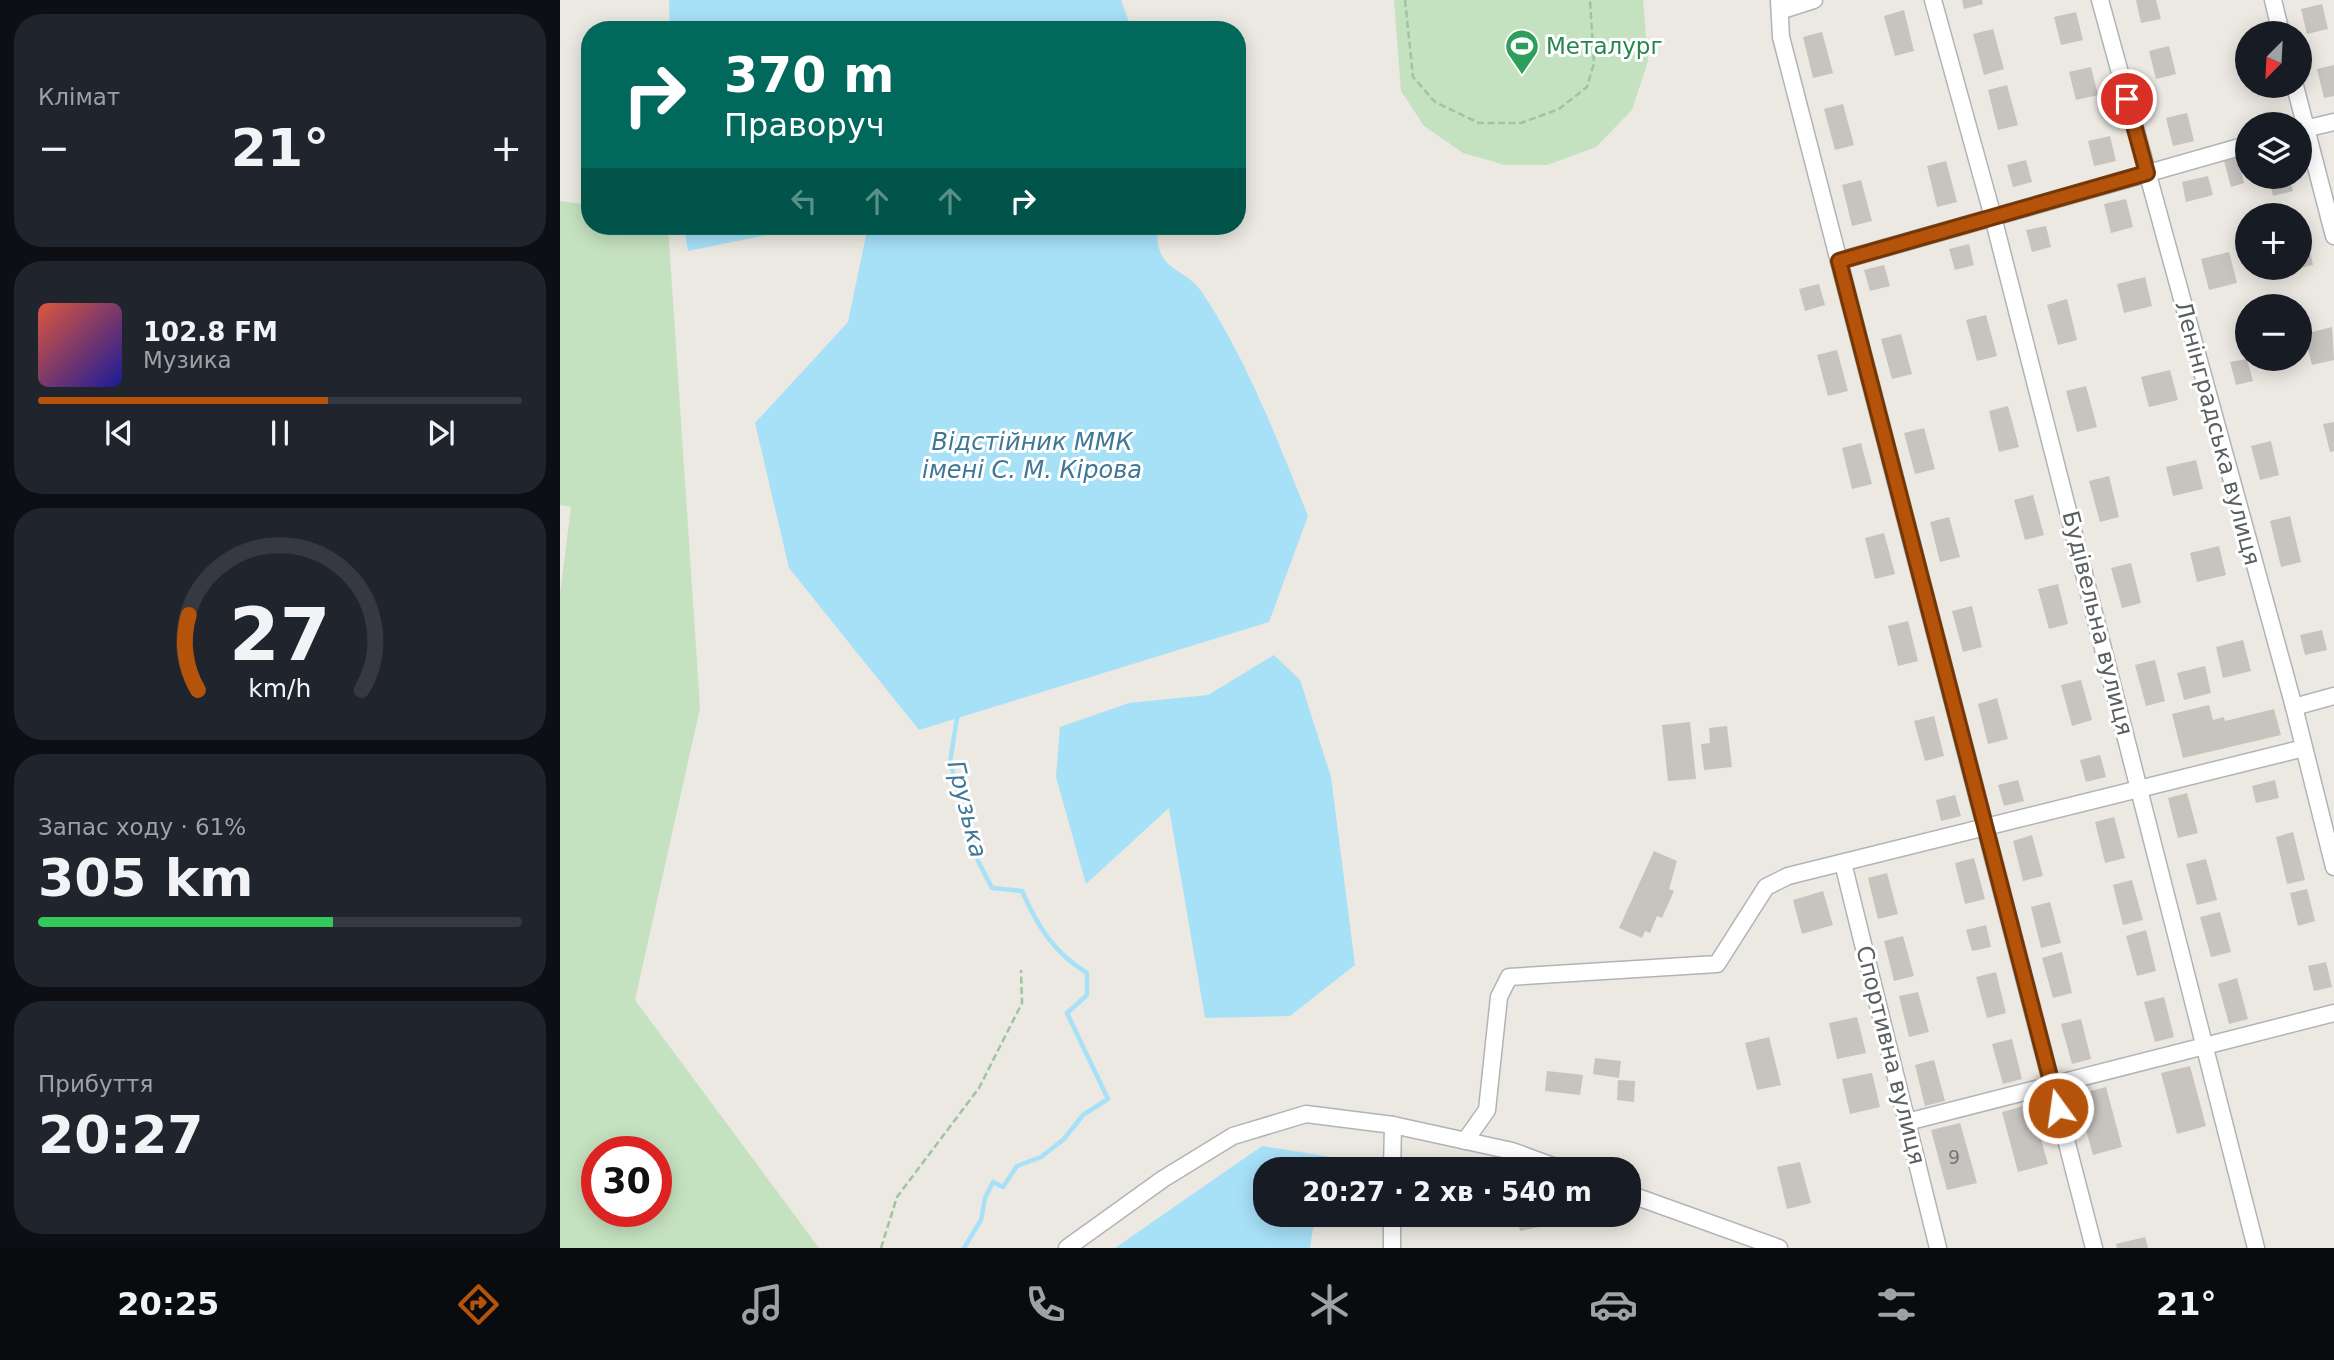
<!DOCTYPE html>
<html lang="uk">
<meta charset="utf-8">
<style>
body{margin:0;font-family:"DejaVu Sans",sans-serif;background:#20242c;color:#f1f3f6;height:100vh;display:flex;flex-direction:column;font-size:26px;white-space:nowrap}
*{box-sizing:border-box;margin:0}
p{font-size:23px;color:#9ea1a6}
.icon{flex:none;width:38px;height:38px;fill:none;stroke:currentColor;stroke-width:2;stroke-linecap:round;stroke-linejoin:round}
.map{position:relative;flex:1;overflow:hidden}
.panel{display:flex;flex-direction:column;gap:14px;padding:14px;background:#0d0f14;width:560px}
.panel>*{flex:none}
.top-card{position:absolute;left:21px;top:21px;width:665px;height:214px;border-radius:28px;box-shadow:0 4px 18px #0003;background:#00695c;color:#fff;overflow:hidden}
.needle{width:46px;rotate:204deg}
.tools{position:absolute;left:1675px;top:21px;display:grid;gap:14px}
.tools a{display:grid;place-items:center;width:77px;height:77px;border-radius:50%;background:#171b24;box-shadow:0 4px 18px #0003;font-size:35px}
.speed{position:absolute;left:21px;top:1136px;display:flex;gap:14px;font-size:35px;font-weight:700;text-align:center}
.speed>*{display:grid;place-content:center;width:91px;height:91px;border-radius:50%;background:#171b24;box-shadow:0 4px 18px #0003;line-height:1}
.speed .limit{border:10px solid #d22;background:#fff;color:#111}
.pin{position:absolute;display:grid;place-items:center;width:60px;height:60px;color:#fff;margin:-30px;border:4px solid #fff;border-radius:50%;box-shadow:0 2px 7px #0007}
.me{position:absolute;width:77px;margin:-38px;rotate:346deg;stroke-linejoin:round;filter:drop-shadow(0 0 5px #0008)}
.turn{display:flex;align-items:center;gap:24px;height:147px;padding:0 28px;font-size:32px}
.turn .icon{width:91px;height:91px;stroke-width:2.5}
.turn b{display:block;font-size:49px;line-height:60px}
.lanes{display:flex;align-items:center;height:66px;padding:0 28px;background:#0003;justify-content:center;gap:35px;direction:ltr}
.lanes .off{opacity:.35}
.big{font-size:52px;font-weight:700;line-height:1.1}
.panel .tile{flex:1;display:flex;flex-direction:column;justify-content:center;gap:10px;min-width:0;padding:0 24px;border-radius:28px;background:#20242c}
.panel .dial{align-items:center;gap:0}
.dial svg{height:182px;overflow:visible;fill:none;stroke:#363941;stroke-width:7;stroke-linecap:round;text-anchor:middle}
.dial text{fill:#f1f3f6;stroke:none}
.song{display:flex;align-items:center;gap:21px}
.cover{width:84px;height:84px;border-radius:10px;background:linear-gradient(135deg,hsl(10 70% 55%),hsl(240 70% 35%))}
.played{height:7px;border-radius:4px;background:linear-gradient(90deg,#b45309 60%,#363941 60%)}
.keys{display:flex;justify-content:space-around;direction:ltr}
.heat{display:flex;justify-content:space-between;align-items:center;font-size:38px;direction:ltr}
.charge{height:10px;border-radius:5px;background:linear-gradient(90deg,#34c759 61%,#363941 0)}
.trip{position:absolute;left:693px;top:1157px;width:388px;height:70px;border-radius:28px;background:#171b24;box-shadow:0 4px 18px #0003;font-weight:700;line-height:70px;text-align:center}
.menu{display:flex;height:112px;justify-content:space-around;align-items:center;background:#090b0e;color:#9ea1a6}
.menu .icon{width:49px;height:49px}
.menu .selected{color:#b45309}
.menu b{font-size:32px;color:#f1f3f6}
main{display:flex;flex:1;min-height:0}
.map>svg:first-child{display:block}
.green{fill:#c5e2c0;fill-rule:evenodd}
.water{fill:#a7e1f8}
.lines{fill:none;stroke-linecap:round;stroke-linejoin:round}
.stream{stroke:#a7e1f8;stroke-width:4.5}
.building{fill:#c7c3bf}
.minor-casing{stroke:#b0b4b7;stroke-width:19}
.path{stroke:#9cc5a0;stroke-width:2.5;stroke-dasharray:7 3.5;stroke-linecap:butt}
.minor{stroke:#fff;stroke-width:16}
.route-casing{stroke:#753606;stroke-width:18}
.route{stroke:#b45309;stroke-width:12}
.labels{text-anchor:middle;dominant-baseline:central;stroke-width:6;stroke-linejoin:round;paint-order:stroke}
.number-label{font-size:19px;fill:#757879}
.leisure-label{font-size:23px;fill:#27864d;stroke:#fff;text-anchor:start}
.street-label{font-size:23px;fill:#5a5f62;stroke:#fff}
.water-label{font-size:24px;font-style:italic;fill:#407797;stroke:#fff}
</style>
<main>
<section class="panel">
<div class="tile"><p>Клімат</p>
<div class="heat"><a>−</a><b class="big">21°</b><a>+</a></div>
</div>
<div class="tile">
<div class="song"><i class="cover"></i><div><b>102.8 FM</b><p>Музика</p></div></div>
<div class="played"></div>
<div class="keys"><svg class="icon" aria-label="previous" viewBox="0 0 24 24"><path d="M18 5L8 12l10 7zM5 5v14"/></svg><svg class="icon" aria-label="pause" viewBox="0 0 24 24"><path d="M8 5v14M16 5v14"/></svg><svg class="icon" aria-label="next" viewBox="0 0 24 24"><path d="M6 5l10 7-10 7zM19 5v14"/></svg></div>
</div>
<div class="tile dial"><svg viewBox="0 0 100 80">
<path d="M14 69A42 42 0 1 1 86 69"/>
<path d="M14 69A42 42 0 0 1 10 36" stroke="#b45309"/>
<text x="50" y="56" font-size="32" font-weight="700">27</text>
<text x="50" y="72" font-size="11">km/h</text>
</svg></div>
<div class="tile"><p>Запас ходу · 61%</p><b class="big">305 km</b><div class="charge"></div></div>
<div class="tile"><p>Прибуття</p><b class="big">20:27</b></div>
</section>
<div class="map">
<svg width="1774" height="1248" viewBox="0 0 1774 1248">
<rect width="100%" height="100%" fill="#ece8e2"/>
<g class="green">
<polygon points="834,0 1083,0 1088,61 1072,110 1036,147 987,165 945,165 903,153 864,126 841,91"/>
<path d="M0,201L30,205V226H108L140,708L75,1000L259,1248H0V594L11,507L0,505ZM37,1152H96V1211H37Z"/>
</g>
<g class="water">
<polygon points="109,0 561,0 572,30 110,30"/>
<polygon points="124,226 251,226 128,251"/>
<path d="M308,226H598C593,272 624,266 642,292C688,362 717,439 748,516L709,622L359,730L229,568L195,423L288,322Z"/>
<polygon points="714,655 740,680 771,777 795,965 730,1016 645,1018 609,808 526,884 496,777 500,727 569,703 648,695"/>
<polygon points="702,1146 796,1161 791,1169 705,1169 705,1214 762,1215 753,1228 750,1248 555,1248"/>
</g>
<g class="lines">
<path class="stream" d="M397,718L390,762L418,861L432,888L462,891C478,927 493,952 527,973V995L507,1013L548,1099L523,1115L504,1139L481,1157L457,1166L443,1187L433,1182L425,1198L421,1220L404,1248"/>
</g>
<g class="building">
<polygon points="1402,0 1422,0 1423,4 1404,9"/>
<polygon points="1576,0 1596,0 1601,19 1581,23"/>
<polygon points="1762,4 1768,29 1747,34 1741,9"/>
<polygon points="1344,10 1354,51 1335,56 1324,16"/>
<polygon points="1516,12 1523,40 1501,45 1494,17"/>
<polygon points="1433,29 1444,69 1424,75 1413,34"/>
<polygon points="1262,32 1273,73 1253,78 1243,37"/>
<polygon points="1609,46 1616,74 1596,79 1589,51"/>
<polygon points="1774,65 1774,96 1764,98 1757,69"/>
<polygon points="1531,67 1538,95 1516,100 1509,72"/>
<polygon points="1447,85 1458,125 1438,130 1428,90"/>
<polygon points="1283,104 1294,145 1275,150 1264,109"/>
<polygon points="1627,113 1634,141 1613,146 1606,118"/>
<polygon points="1550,136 1556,161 1534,166 1528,141"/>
<polygon points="1678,157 1684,183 1671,187 1664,161"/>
<polygon points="1466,160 1472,182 1453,187 1447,165"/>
<polygon points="1386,161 1397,202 1377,207 1367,166"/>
<polygon points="1648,176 1653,195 1626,202 1622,182"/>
<polygon points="1708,177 1730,177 1733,191 1713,196"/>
<polygon points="1301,180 1312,221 1292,226 1282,185"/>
<polygon points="1566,199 1573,227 1551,233 1544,204"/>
<polygon points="1486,226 1491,247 1472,252 1466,230"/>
<polygon points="1746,234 1753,265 1740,268 1740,235"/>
<polygon points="1409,244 1414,265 1395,270 1389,249"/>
<polygon points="1669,252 1677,283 1649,290 1641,259"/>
<polygon points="1324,265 1330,286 1310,291 1304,270"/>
<polygon points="1585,277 1592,306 1564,313 1557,284"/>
<polygon points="1259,284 1265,305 1245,311 1239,289"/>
<polygon points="1507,299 1517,340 1498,345 1487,305"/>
<polygon points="1426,315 1437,356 1417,361 1406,320"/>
<polygon points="1772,327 1774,360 1752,365 1744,334"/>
<polygon points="1341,334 1352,374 1332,379 1321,339"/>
<polygon points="1277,350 1288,391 1268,396 1257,355"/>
<polygon points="1687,359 1693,381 1676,385 1670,362"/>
<polygon points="1610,370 1618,400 1589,407 1581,377"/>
<polygon points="1526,386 1537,427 1517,432 1506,391"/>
<polygon points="1448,406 1459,447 1439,452 1429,411"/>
<polygon points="1774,422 1774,451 1770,452 1763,424"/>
<polygon points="1364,428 1375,469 1355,474 1344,433"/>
<polygon points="1711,441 1719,475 1700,480 1691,446"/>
<polygon points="1301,443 1312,484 1292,489 1282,448"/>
<polygon points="1636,460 1643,489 1613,496 1606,467"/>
<polygon points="1549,476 1559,517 1540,522 1529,481"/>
<polygon points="1473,495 1484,535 1465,540 1454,500"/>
<polygon points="1730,516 1741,562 1721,567 1710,521"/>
<polygon points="1389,517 1400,557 1380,562 1370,522"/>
<polygon points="1324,533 1335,574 1315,579 1305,538"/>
<polygon points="1659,546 1666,575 1637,582 1630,553"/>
<polygon points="1571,563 1581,603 1562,608 1551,568"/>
<polygon points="1498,584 1508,624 1489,629 1478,589"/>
<polygon points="1412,606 1422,647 1403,652 1392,611"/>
<polygon points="1348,621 1358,661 1338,666 1328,626"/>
<polygon points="1762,630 1767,650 1745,655 1740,635"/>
<polygon points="1683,640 1691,671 1663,678 1656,647"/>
<polygon points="1595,660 1605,701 1586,706 1575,665"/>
<polygon points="1645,666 1651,693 1624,700 1617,673"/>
<polygon points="1521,680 1532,720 1512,726 1501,685"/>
<polygon points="1437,698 1448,739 1428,744 1418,704"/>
<polygon points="1649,705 1653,720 1664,717 1665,721 1714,709 1721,735 1623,758 1612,714"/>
<polygon points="1374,716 1384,756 1365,761 1354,721"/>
<polygon points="1130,722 1136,779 1108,781 1102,725"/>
<polygon points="1167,726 1172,767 1144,770 1141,744 1150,743 1149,728"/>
<polygon points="1540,755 1546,777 1526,782 1520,760"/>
<polygon points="1458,780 1464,801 1444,806 1438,785"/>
<polygon points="1715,780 1719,798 1696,803 1692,786"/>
<polygon points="1627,793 1638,833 1618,838 1608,798"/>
<polygon points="1395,795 1401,816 1381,821 1376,800"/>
<polygon points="1554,817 1565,858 1545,863 1535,822"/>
<polygon points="1733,832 1745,880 1727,884 1716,837"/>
<polygon points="1472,835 1483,876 1463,881 1453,841"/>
<polygon points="1094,851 1117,861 1109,889 1114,891 1102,918 1097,916 1090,933 1085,931 1082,938 1059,928"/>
<polygon points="1414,858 1425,899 1405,904 1395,863"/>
<polygon points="1646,859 1657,900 1637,905 1626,864"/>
<polygon points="1327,873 1338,914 1318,919 1308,878"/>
<polygon points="1572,880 1583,920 1563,925 1553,885"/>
<polygon points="1747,889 1755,921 1738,926 1730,893"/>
<polygon points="1263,891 1273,925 1242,934 1233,900"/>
<polygon points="1490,902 1501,943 1481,948 1471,907"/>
<polygon points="1660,912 1671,952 1651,957 1640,917"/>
<polygon points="1426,925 1431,947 1412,951 1406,930"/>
<polygon points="1586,930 1596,971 1577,976 1566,936"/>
<polygon points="1343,936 1354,976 1334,981 1324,941"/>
<polygon points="1502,952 1512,993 1493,998 1482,958"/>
<polygon points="1766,962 1772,987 1754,991 1748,966"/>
<polygon points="1436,972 1446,1013 1427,1018 1416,977"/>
<polygon points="1677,978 1688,1019 1669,1024 1658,984"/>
<polygon points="1358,992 1369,1032 1349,1037 1339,996"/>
<polygon points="1604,997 1614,1037 1595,1042 1584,1002"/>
<polygon points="1297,1017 1306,1053 1277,1059 1269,1023"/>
<polygon points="1521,1019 1531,1059 1512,1064 1501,1024"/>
<polygon points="1209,1037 1221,1085 1197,1090 1185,1043"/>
<polygon points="1452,1039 1462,1079 1443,1084 1432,1044"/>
<polygon points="1035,1058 1061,1061 1059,1078 1033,1074"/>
<polygon points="1374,1060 1385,1101 1365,1106 1355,1065"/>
<polygon points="1630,1066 1646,1126 1617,1134 1601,1073"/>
<polygon points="987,1071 1023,1075 1020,1095 985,1091"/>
<polygon points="1312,1073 1320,1107 1290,1114 1282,1079"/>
<polygon points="1058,1080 1075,1081 1074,1102 1057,1100"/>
<polygon points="1546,1087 1562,1147 1533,1155 1516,1095"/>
<polygon points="1471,1104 1488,1164 1458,1172 1442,1112"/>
<polygon points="1400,1123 1417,1183 1387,1190 1371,1130"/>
<polygon points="1240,1162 1251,1203 1227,1209 1217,1167"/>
<polygon points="972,1214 981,1214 984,1226 960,1231 957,1218"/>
<polygon points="1585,1237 1588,1248 1557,1248 1556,1244"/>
</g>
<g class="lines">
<g class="minor-casing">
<g id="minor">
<polyline points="1219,0 1221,37 1534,1248"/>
<polyline points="1373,0 1433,217 1696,1248"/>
<polyline points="1540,0 1734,707 1774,867"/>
<polyline points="1713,0 1721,33"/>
<polyline points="1220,11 1254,0"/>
<polyline points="1735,86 1774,236"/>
<polyline points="1740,130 1774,122"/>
<polyline points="1279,261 1687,145"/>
<polyline points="1734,707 1774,696"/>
<polyline points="1283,863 1378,1248"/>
<polyline points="1347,1122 1774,1013"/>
<polyline points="833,1125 952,1151 1001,1169"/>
<polyline points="905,1141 927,1110 939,997 949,977 1157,964 1206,887 1228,876 1744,748"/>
<polyline points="1069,1194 1219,1248"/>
<polyline points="507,1248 603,1179 673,1136 746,1114 833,1125 832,1169"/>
<polyline points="832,1248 832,1214"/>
</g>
</g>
<g class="path">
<polyline points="845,0 853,77 875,102 919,123 961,123 999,109 1027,87 1034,63 1030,0"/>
<polyline points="321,1248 337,1197 419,1088 462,1003 461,970"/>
</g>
<use href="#minor" class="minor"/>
</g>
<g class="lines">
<g class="route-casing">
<polyline id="route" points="1498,1108 1279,261 1587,173 1567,99"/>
</g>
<use href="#route" class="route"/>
</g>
<defs>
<g id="stadium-pin" transform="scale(1.75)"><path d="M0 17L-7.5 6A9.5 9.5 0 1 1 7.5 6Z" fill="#2e9e5b" stroke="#fff"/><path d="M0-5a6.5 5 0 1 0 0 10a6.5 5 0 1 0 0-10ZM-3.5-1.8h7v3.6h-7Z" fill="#fff"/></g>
</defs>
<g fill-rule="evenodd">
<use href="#stadium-pin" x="962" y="46"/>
</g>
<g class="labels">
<g class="number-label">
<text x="1394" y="1157">9</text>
</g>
<g class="leisure-label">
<text x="986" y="46">Металург</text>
</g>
<g class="street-label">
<text transform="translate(1658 433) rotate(75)">Ленінградська вулиця</text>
<text transform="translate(1538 623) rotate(76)">Будівельна вулиця</text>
<text transform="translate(1331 1055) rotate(76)">Спортивна вулиця</text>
</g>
<g class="water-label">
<text x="472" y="442">Відстійник ММК<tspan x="472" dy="28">імені С. М. Кірова</tspan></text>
<text transform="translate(407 809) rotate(76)">Грузька</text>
</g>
</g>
</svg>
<div class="tools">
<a><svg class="needle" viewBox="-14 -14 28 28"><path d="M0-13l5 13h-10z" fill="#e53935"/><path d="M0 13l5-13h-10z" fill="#9ea1a6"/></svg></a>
<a><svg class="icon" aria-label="layers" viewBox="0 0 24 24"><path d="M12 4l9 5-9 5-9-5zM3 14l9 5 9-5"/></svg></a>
<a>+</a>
<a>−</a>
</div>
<div class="speed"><div class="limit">30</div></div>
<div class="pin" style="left:1567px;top:99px;background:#d93025"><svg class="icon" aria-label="arrive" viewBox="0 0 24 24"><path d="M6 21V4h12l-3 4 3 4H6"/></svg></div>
<svg class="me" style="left:1498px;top:1108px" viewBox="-20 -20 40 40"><circle r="17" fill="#b45309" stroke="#fff" stroke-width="3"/><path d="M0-11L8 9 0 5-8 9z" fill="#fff"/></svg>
<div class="trip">20:27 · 2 хв · 540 m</div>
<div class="top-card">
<div class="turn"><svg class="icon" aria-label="right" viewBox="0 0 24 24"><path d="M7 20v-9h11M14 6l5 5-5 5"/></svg><div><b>370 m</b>Праворуч</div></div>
<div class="lanes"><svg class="icon off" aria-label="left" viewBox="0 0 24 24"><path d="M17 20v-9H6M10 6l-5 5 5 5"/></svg><svg class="icon off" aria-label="ahead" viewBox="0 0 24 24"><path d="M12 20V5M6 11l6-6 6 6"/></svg><svg class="icon off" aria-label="ahead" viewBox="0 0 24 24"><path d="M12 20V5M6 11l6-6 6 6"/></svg><svg class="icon" aria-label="right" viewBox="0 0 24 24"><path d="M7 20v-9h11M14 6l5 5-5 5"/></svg></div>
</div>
</div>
</main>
<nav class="menu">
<b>20:25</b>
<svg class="icon selected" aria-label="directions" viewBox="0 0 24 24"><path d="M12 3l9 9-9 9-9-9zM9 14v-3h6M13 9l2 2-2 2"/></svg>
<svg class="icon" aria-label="music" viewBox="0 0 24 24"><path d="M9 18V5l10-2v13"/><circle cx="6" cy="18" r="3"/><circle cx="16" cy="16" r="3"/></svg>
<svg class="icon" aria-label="phone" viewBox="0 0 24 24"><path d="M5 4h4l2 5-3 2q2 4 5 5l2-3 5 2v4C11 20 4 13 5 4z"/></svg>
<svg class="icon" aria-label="climate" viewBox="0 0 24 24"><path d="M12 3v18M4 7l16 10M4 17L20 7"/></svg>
<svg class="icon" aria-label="car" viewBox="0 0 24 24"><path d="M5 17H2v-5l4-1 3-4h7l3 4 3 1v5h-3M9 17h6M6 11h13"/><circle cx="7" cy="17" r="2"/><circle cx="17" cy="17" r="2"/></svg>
<svg class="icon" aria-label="filters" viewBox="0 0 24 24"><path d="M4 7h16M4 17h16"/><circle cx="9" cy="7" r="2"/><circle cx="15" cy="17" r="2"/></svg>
<b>21°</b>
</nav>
